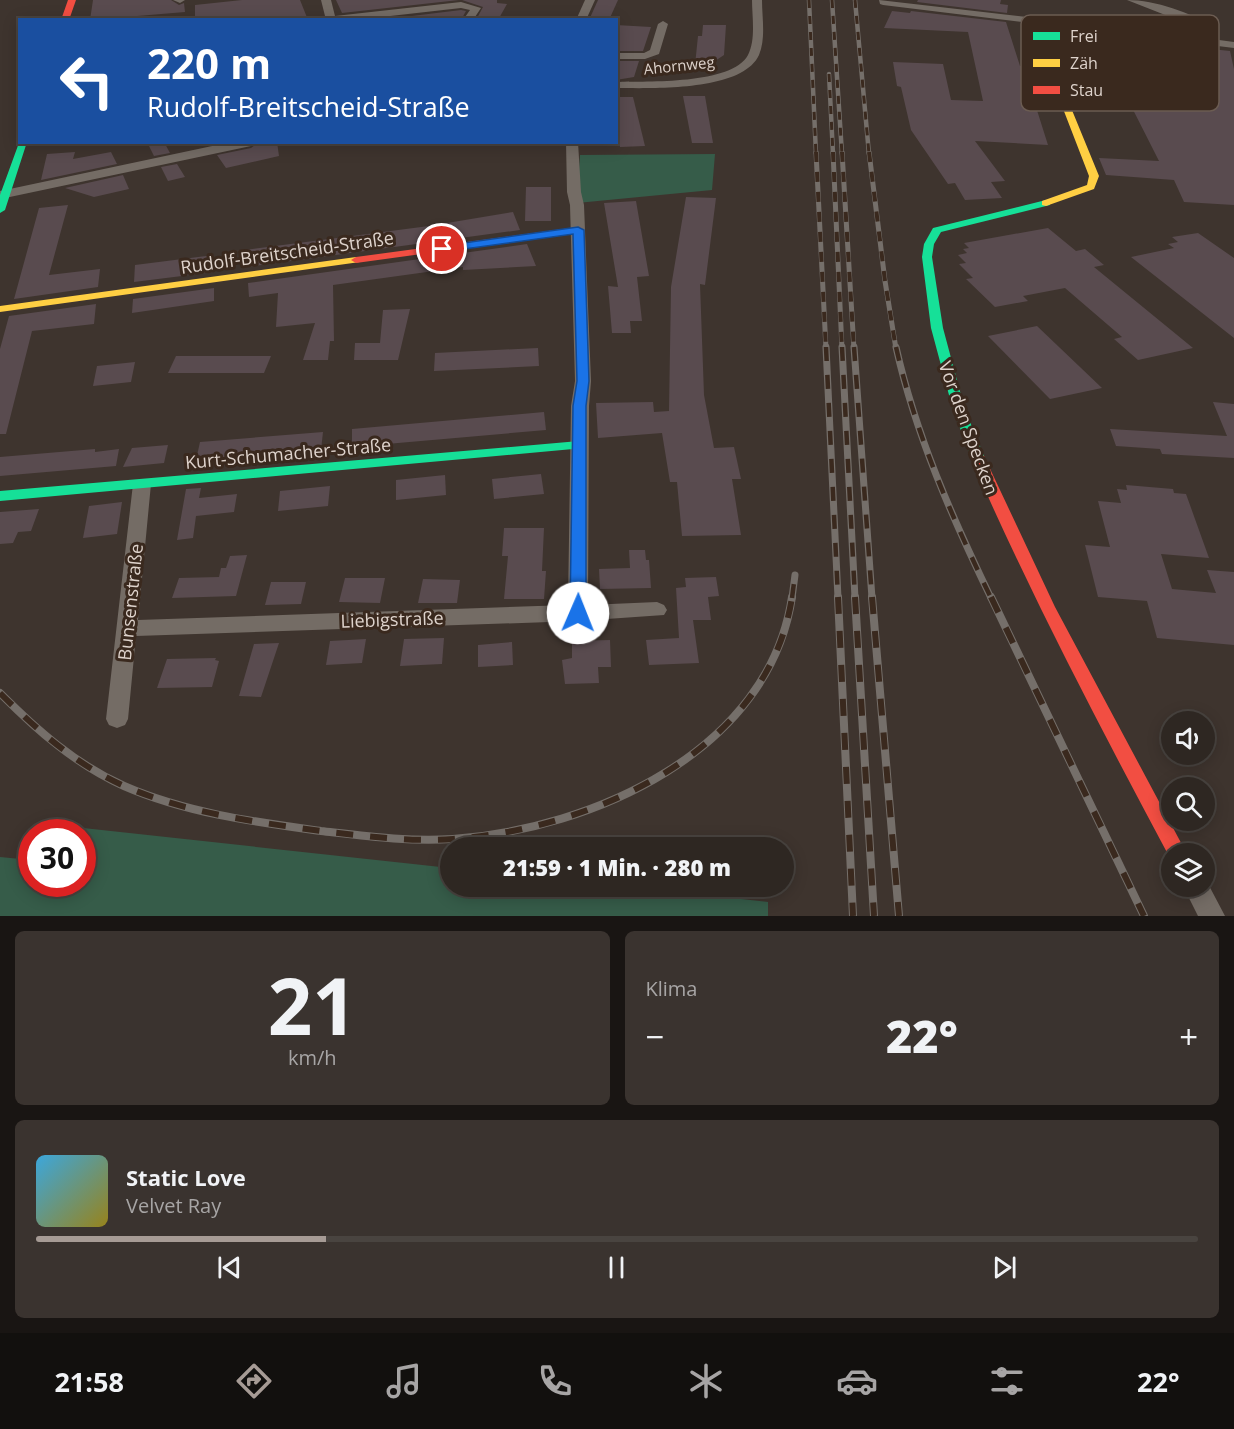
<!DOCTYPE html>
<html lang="de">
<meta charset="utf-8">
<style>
body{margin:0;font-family:"Open Sans",sans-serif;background:#3a332f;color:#f1f3f6;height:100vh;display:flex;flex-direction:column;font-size:22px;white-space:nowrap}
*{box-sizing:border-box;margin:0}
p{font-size:20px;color:#a7a5a5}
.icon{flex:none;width:33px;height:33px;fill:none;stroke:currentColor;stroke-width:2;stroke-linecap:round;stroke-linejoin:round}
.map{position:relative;height:916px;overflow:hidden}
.details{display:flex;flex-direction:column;gap:15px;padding:15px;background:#191513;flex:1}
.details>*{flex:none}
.top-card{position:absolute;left:18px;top:18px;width:600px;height:126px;border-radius:0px;box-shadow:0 3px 15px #0003,0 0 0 2px #494440;background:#1a4fa0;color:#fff;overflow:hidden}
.buttons{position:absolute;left:1161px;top:711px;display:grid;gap:12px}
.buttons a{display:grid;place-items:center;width:54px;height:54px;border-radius:50%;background:#2e2722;box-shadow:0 3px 15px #0003,0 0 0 2px #494440;font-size:30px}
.speed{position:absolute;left:18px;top:819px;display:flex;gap:12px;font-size:30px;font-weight:700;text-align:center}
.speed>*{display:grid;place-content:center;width:78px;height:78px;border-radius:50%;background:#2e2722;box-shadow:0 3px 15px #0003,0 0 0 2px #494440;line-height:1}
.speed .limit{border:9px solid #d22;background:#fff;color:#111}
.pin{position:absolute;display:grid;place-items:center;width:51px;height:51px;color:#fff;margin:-26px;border:3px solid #fff;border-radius:50%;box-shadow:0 2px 6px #0007}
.me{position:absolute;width:66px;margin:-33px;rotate:1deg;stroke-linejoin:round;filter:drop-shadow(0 0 4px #0008)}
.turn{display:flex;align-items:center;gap:21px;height:126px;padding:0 30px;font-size:27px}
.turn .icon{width:78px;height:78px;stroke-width:2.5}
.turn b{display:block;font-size:42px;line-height:51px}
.big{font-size:45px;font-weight:800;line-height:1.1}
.details .tile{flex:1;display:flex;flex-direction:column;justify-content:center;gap:9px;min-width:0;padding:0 21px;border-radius:9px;background:#3a332f}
.details .dial{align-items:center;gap:0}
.dial b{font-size:78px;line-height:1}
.song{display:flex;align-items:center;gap:18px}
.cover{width:72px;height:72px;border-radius:9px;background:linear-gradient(135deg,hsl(200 70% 55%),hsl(50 70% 35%))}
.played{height:6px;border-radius:3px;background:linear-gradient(90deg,#a69b95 25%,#494440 25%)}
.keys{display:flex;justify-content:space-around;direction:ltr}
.heat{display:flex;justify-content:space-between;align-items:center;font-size:33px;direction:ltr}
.details .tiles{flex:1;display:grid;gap:15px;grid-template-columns:1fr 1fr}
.tile:last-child{grid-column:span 2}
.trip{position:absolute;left:440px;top:837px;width:354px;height:60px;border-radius:30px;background:#2e2722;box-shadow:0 3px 15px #0003,0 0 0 2px #494440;font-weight:800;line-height:60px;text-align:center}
.dock{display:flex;height:96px;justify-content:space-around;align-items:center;background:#12100e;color:#a7a5a5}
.dock .icon{width:42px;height:42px}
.dock .active{color:#a69b95}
.dock b{font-size:27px;color:#f1f3f6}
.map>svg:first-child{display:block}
.green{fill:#365c49}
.building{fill:#594b4f}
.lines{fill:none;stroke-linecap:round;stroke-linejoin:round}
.street{fill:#746c65;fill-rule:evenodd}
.fast{fill:#16e098;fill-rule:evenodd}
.slow{fill:#ffcf43;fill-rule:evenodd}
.jam{fill:#f24e42;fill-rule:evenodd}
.rail-far3-casing{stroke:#756f6a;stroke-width:4.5}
.rail-far2-casing{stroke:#756f6a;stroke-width:5}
.rail-far1-casing{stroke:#756f6a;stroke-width:7}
.rail-casing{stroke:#756f6a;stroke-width:8}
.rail-far3{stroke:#3a291e;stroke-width:3;stroke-dasharray:8;stroke-linecap:butt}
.rail-far2{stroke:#3a291e;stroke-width:4;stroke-dasharray:10;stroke-linecap:butt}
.rail-far1{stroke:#3a291e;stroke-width:4.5;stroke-dasharray:14;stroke-linecap:butt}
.rail{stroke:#3a291e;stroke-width:6;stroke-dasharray:17;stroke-linecap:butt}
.route{fill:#1a73e8;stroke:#114b97;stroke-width:1.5}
.labels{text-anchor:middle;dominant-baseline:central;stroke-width:6;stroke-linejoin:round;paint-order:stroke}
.far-street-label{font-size:15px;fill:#ded3cc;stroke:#3a291e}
.street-label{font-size:18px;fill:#ded3cc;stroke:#3a291e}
.key{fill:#3a291e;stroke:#6b5c52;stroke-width:1.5}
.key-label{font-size:16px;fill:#ded3cc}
</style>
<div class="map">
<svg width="1234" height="916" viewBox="0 0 1234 916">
<rect width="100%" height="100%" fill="#3e342e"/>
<g class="green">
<polygon points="715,154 712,190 577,203 580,155"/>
<polygon points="74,827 450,868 450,886 623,886 768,902 768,916 0,916 0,857 31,860 32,884 82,884 82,832 71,832"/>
</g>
<g class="building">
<polygon points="93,0 171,0 179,5 184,3 185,12 90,20"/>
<polygon points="242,0 300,0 308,20 195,20 195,5"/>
<polygon points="336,0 459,0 342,13"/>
<polygon points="462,0 497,0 497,3 507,4 498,20 476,20 483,7"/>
<polygon points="598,0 618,0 609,20 589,20"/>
<polygon points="918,0 1001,0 1000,4 1008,5 1007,13 917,2"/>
<polygon points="461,10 466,11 461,20 379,20"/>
<polygon points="892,11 910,13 911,11 1006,22 1020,66 1023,66 1048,145 975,141 1005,181 991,182 1002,198 965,200 955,183 948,184 911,130 901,87 897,86 893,62 943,64 951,100 983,101 968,32 884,28"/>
<polygon points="616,25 651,27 643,51 616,51"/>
<polygon points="703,25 726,25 724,55 715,61 695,65 698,36 702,36"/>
<polygon points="1055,28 1072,30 1072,33 1108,38 1108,35 1169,44 1170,62 1202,66 1201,48 1230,51 1234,69 1234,205 1184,202 1174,180 1106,175 1099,158 1159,161 1121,86 1065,79 1051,45"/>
<polygon points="616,61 639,61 634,77 616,80"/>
<polygon points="683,96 705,96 713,143 692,143"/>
<polygon points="617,97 633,97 645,146 620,147"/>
<polygon points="147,142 164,142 170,153 154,156"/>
<polygon points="259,142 277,142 279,156 226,168 217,155 251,148"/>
<polygon points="75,152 73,159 111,152 117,164 41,180 47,154"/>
<polygon points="177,164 185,177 168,181 161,167"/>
<polygon points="123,175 129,189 94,197 65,188"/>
<polygon points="526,187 551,187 551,221 525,221"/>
<polygon points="686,197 716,198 705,285 700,284 704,395 714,448 734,447 741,479 732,479 741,535 682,536 677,482 670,482 662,433 598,438 596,403 653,402 654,412 669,411 671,287"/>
<polygon points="636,201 649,276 637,277 642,321 630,321 631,333 612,333 608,286 618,287 604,203"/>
<polygon points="68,205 49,275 100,269 98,287 14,299 39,208"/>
<polygon points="513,212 520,230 247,267 245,250 429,226"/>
<polygon points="1048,228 1076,251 1085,249 1104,265 1094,267 1193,348 1138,360 1114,339 1122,337 1065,288 1023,296 1028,301 995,307 966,279 973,278 959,264 966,263 958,255 967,253 963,249 969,248 964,243"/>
<polygon points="1198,233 1234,258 1234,338 1131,257 1174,248 1168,244 1178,242 1172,237"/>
<polygon points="527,244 536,266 463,270 463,267 333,285 334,341 330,341 328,360 303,360 315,323 276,327 278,293 249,297 248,283"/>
<polygon points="214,255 214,272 134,282 135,265"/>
<polygon points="214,288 214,301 132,313 133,299"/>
<polygon points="96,304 94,324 32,331 6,434 0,434 0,349 9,316"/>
<polygon points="410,309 398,360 354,360 355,343 380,343 383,310"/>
<polygon points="1037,326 1102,388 1050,399 988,336"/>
<polygon points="538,348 539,366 434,371 435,353"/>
<polygon points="176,356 271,356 264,373 168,373"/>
<polygon points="135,362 131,382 93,386 97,366"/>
<polygon points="1213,402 1234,404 1234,458 1162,454 1160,449 1116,446 1110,429 1227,436"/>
<polygon points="544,412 546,430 352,447 352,429"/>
<polygon points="323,432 321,450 196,460 200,442"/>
<polygon points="168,445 164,463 123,467 132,448"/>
<polygon points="95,449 95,452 119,449 116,466 0,476 0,457"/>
<polygon points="541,474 544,494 494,499 492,479"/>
<polygon points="445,475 446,495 396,500 396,480"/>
<polygon points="1126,485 1173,489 1174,493 1186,494 1209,558 1161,554 1172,589 1216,593 1207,570 1234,572 1234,645 1157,638 1147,601 1098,597 1085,545 1110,547 1098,501 1121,503 1117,489 1127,490"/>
<polygon points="330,486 328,506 278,511 280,491"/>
<polygon points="201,488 199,498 237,494 234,512 196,516 193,538 177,540 186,489"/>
<polygon points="122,502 117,534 83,538 89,506"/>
<polygon points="39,509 31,531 18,532 13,543 0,544 0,512"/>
<polygon points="504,528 544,528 542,571 546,571 544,599 504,599 508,556 502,556"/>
<polygon points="629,550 645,550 646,560 649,560 651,588 600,589 599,569 630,568"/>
<polygon points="247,555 236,596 172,598 179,578 219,577 221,568 226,568 230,556"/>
<polygon points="716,577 719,596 708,597 711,620 693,620 699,663 649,665 646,640 679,638 676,588 686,587 685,578"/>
<polygon points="345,578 385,578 380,603 339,602"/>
<polygon points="423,579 460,580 457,603 418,603"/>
<polygon points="271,582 306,582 301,604 265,605"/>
<polygon points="444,638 442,664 400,666 404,639"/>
<polygon points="366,639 362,663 326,665 330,641"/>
<polygon points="610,640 611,667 598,667 599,683 565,684 562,660 572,658 572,641"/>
<polygon points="512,642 513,665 478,667 478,645"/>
<polygon points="279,643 261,697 239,696 254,644"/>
<polygon points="216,658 215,660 219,661 212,687 157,688 167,659"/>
</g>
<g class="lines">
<g class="street">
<polygon points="173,0 185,0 180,3"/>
<polygon points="321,0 331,0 335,16 461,2 481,8 473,20 463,20 470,10 461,8 355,20 326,20"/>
<polygon points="585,0 595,0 586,20 576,20"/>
<path d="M752,0H762C762,18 766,38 759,55C742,92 651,88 616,88V82C647,81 732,85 748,55C756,39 752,17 752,0Z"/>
<path d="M879,0L1208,38L1206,31L1127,0C1156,0 1190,13 1215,27L1219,40L1234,42V48L883,5L880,4Z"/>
<polygon points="663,21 668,24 659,54 645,59 616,59 616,53 644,53 650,50 658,24"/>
<polygon points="231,142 257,142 251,146 5,198 0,196 0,191 5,190"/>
<polygon points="566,142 578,142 581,192 584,205 591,381 589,406 588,605 657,602 664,605 667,610 664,615 578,621 136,636 128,719 125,725 117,728 109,725 106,719 133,484 135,480 149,480 151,484 138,620 568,605 571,406 575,381 570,205 567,192"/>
<polygon points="1205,878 1225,916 1198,916 1183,886 1204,886"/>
</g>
<g class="fast">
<polygon points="20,140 20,142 27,142 5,210 0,213 0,195"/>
<polygon points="1046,200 1050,201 1050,205 941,232 934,244 932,257 943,328 965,410 984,456 982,459 972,459 953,410 931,328 922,257 924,244 933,228"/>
<polygon points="579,441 584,442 586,445 584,448 0,501 0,491"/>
</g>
<g class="slow">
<polygon points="1028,18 1035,20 1099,176 1094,189 1046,206 1042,205 1042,201 1087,185 1089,176"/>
<polygon points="356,257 361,260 360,262 0,312 0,306"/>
</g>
<g class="jam">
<polygon points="68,0 76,0 69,20 61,20"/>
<polygon points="578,227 582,228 582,232 356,263 351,260 356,257"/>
<path d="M977,452L984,456L1055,607L1187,854H1172L1171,860C1100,727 1030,594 970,456Z"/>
</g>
<g class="rail-far3-casing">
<g id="rail-far3">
<polyline points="809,0 816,154"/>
<polyline points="832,0 842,154"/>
<polyline points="855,0 869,154"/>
<polyline points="829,74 833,154"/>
</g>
</g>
<g class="rail-far2-casing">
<g id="rail-far2">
<polyline points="816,152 826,349"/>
<polyline points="833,152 842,349"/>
<polyline points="842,152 854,349"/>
<polyline points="869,152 885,281 896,349"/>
</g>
</g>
<g class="rail-far1-casing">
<g id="rail-far1">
<polyline points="826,347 838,598"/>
<polyline points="842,347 855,598"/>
<polyline points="854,347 872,598"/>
<path d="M896,347C916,436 952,517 991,598"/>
<polyline points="792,598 795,575"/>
</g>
</g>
<g class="rail-casing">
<g id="rail">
<polyline points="838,597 853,916"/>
<polyline points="855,597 874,916"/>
<polyline points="872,597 899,916"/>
<polyline points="991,597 1144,916"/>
<path d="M0,693C37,730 75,764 124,786C186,813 255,822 321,831C365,836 409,842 453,839C593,829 769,751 792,597"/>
</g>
</g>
<use href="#rail-far3" class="rail-far3"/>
<use href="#rail-far2" class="rail-far2"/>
<use href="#rail-far1" class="rail-far1"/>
<use href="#rail" class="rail"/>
</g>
<polygon class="route" points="578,227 584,230 589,381 586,406 586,613 584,617 573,617 570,613 573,406 577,381 573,234 442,252 436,249 442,246"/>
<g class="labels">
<g class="far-street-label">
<text transform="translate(679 65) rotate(-6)">Ahornweg</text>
</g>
<g class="street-label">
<text transform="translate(287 252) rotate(-8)">Rudolf-Breitscheid-Straße</text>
<text transform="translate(969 428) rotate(70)">Vor den Specken</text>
<text transform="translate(288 453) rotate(-5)">Kurt-Schumacher-Straße</text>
<text transform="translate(130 602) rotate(-84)">Bunsenstraße</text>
<text transform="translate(392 619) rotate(-2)">Liebigstraße</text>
</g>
</g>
<rect x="1021" y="15" width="198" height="96" rx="9" class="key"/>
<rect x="1033" y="32" width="27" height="8" fill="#16e098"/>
<rect x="1033" y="59" width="27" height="8" fill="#ffcf43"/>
<rect x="1033" y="86" width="27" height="8" fill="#f24e42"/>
<g class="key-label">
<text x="1070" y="42">Frei</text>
<text x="1070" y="69">Zäh</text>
<text x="1070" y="96">Stau</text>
</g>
</svg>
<div class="buttons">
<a><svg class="icon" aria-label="sound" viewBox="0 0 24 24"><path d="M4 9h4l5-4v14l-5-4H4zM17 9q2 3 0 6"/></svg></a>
<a><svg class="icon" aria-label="search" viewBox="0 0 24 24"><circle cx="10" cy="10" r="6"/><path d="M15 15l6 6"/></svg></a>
<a><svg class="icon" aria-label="layers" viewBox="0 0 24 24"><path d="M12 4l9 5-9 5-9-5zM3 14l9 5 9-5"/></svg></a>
</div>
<div class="speed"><div class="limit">30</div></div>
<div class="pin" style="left:442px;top:249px;background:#d93025"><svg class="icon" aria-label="arrive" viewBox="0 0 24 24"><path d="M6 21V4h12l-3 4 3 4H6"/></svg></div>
<svg class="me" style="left:578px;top:613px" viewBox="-20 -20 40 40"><circle r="19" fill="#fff"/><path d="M0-13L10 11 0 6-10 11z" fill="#1a73e8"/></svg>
<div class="trip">21:59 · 1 Min. · 280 m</div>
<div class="top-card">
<div class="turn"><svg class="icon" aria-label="left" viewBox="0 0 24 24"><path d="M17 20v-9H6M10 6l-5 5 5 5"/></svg><div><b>220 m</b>Rudolf-Breitscheid-Straße</div></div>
</div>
</div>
<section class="details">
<div class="tiles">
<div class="tile dial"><b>21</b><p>km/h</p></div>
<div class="tile"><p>Klima</p>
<div class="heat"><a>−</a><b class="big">22°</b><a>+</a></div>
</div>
<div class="tile">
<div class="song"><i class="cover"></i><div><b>Static Love</b><p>Velvet Ray</p></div></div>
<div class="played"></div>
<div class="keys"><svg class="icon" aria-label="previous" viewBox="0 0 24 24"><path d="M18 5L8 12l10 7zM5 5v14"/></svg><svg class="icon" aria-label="pause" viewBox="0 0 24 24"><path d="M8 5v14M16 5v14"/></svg><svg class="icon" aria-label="next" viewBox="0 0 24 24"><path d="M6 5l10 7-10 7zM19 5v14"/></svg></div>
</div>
</div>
</section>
<nav class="dock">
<b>21:58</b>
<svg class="icon active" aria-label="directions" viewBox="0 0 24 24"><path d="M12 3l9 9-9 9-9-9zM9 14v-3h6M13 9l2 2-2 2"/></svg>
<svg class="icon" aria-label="music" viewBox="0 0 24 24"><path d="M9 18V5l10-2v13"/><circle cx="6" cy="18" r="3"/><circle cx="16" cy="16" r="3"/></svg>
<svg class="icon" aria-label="phone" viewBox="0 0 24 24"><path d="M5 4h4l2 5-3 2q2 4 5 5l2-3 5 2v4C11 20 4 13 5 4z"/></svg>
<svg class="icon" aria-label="climate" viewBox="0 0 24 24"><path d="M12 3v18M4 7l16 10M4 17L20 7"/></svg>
<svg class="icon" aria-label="car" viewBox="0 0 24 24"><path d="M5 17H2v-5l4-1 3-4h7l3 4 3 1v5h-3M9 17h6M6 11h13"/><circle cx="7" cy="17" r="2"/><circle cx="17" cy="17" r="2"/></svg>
<svg class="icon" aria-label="filters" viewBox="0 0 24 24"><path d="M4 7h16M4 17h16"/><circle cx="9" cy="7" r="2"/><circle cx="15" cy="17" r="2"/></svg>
<b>22°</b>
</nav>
